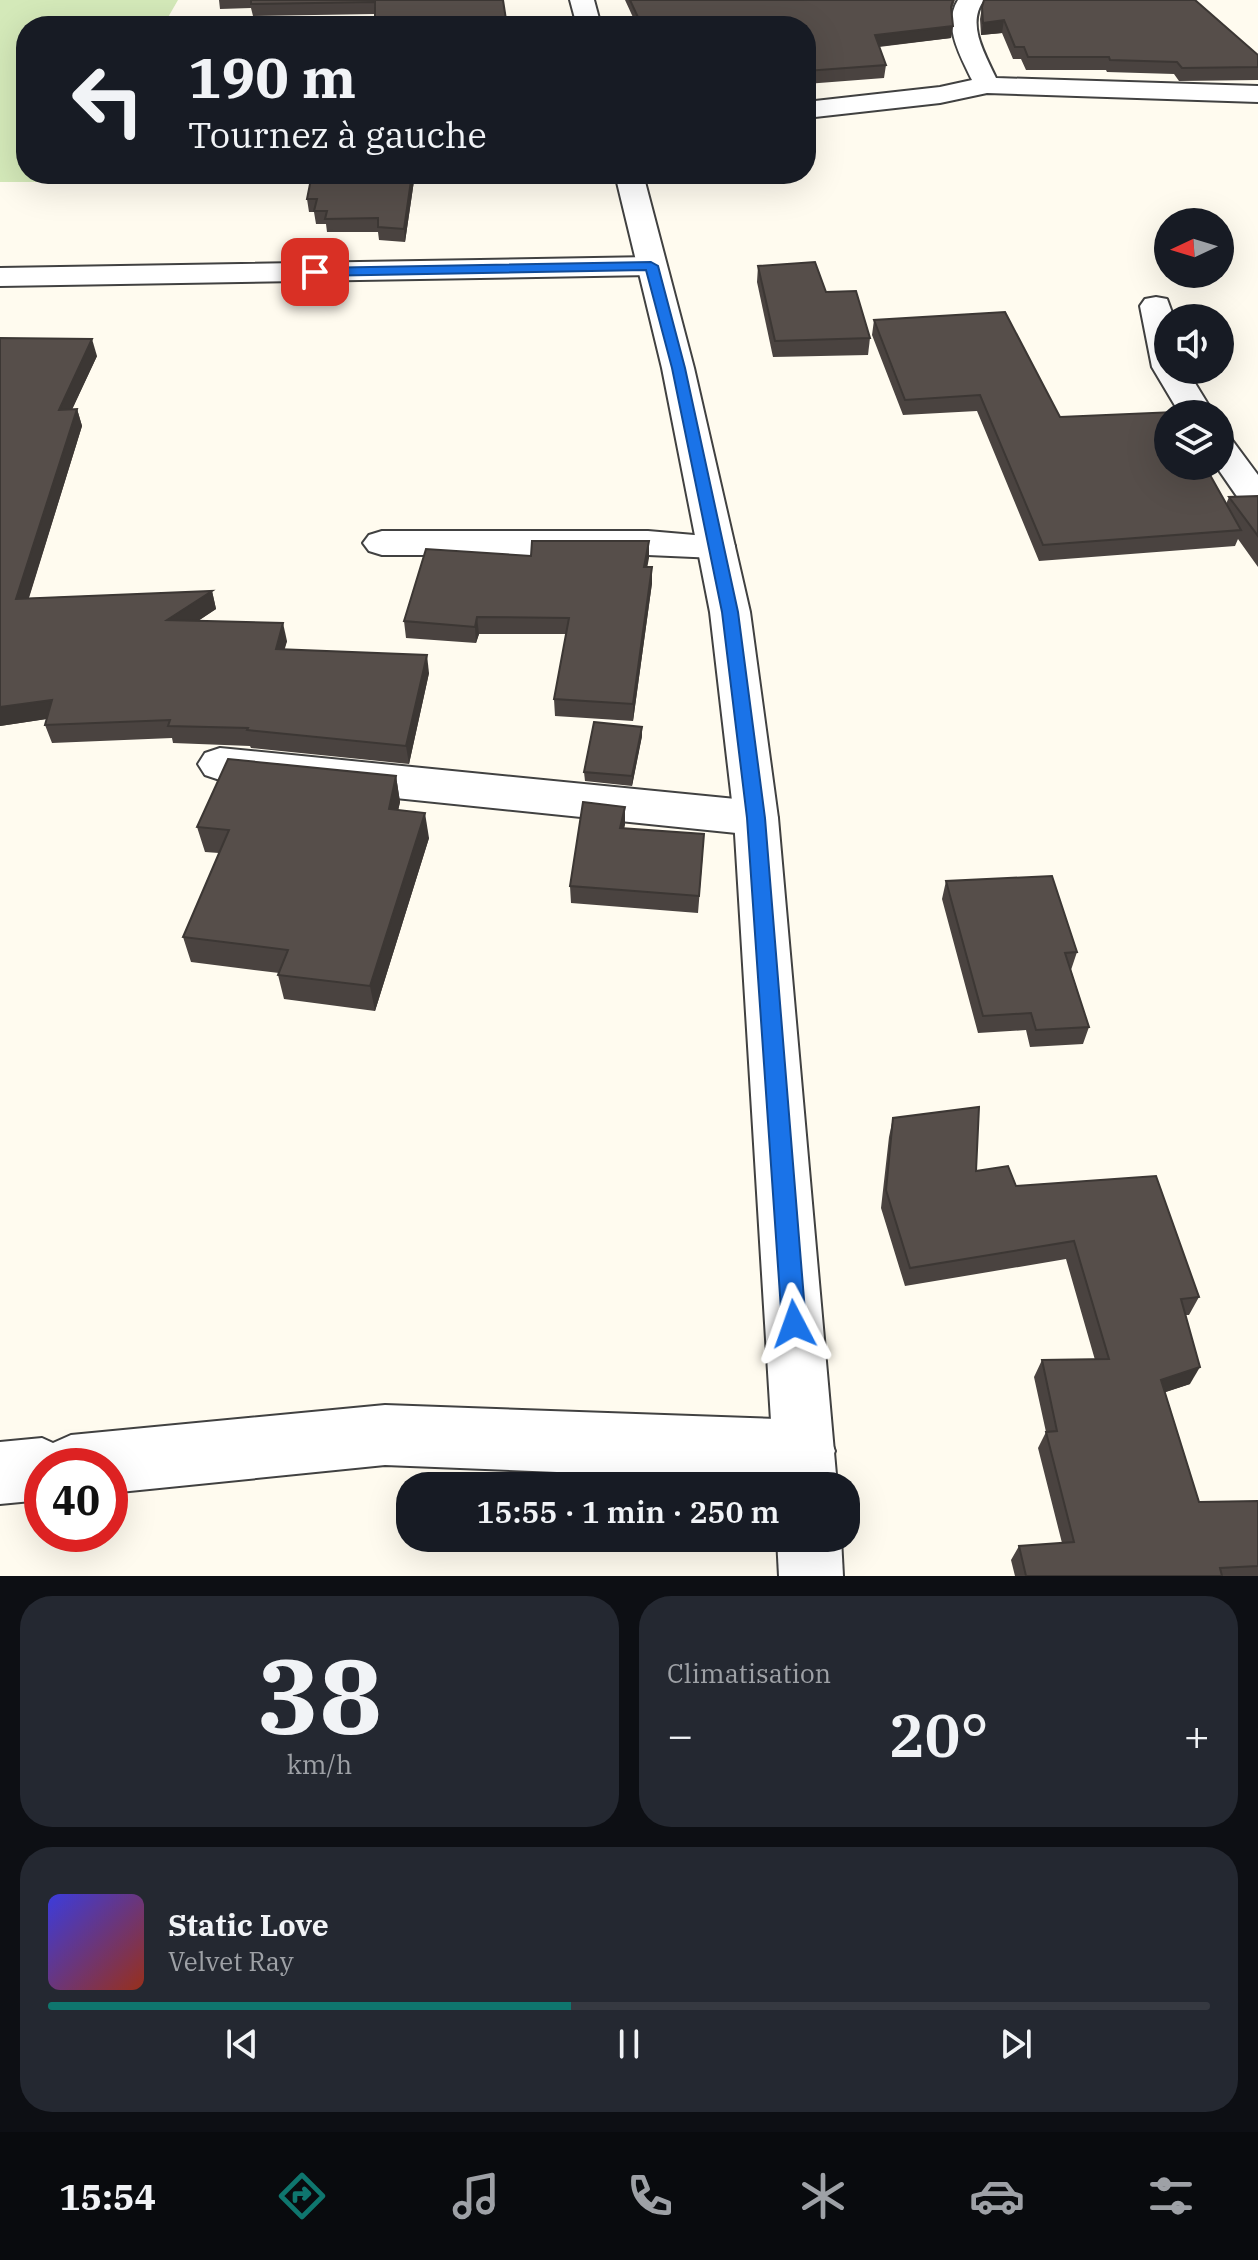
<!DOCTYPE html>
<html lang="fr">
<meta charset="utf-8">
<style>
body{margin:0;font-family:"IBM Plex Serif",serif;background:#242831;color:#f1f3f6;height:100vh;display:flex;flex-direction:column;font-size:30px;white-space:nowrap}
*{box-sizing:border-box;margin:0}
p{font-size:26px;color:#9ea1a6}
.icon{flex:none;width:44px;height:44px;fill:none;stroke:currentColor;stroke-width:2;stroke-linecap:round;stroke-linejoin:round}
.map{position:relative;height:1576px;overflow:hidden}
.drawer{display:flex;flex-direction:column;gap:20px;padding:20px;background:#0d0f14;flex:1}
.drawer>*{flex:none}
.guide{position:absolute;left:16px;top:16px;width:800px;height:168px;border-radius:32px;box-shadow:0 8px 32px #0002;background:#171b24;color:#f1f3f6;overflow:hidden}
.needle{width:52px;rotate:266deg}
.controls{position:absolute;left:1154px;top:208px;display:grid;gap:16px}
.controls a{display:grid;place-items:center;width:80px;height:80px;border-radius:50%;background:#171b24;box-shadow:0 8px 32px #0002;font-size:40px}
.speed{position:absolute;left:24px;top:1448px;display:flex;gap:16px;font-size:40px;font-weight:700;text-align:center}
.speed>*{display:grid;place-content:center;width:104px;height:104px;border-radius:50%;background:#171b24;box-shadow:0 8px 32px #0002;line-height:1}
.speed .limit{border:12px solid #d22;background:#fff;color:#111}
.pin{position:absolute;display:grid;place-items:center;width:68px;height:68px;color:#fff;margin:-34px;border-radius:16px;box-shadow:0 4px 12px #0006}
.me{position:absolute;width:88px;margin:-44px;rotate:356deg;stroke-linejoin:round;filter:drop-shadow(0 0 6px #0008)}
.turn{display:flex;align-items:center;gap:28px;height:168px;padding:0 40px;font-size:36px}
.turn .icon{width:104px;height:104px;stroke-width:2.5}
.turn b{display:block;font-size:56px;line-height:68px}
.big{font-size:60px;font-weight:600;line-height:1.1}
.drawer .tile{flex:1;display:flex;flex-direction:column;justify-content:center;gap:12px;min-width:0;padding:0 28px;border-radius:32px;background:#242831}
.drawer .dial{align-items:center;gap:0}
.dial b{font-size:104px;line-height:1}
.song{display:flex;align-items:center;gap:24px}
.cover{width:96px;height:96px;border-radius:12px;background:linear-gradient(135deg,hsl(240 70% 55%),hsl(10 70% 35%))}
.played{height:8px;border-radius:4px;background:linear-gradient(90deg,#0f766e 45%,#363941 45%)}
.keys{display:flex;justify-content:space-around;direction:ltr}
.heat{display:flex;justify-content:space-between;align-items:center;font-size:44px;direction:ltr}
.drawer .tiles{flex:1;display:grid;gap:20px;grid-template-columns:1fr 1fr}
.tile:last-child{grid-column:span 2}
.trip{position:absolute;left:396px;top:1472px;width:464px;height:80px;border-radius:32px;background:#171b24;box-shadow:0 8px 32px #0002;font-weight:600;line-height:80px;text-align:center}
.dock{display:flex;height:128px;justify-content:space-around;align-items:center;background:#090b0e;color:#9ea1a6}
.dock .icon{width:56px;height:56px}
.dock .active{color:#0f766e}
.dock b{font-size:36px;color:#f1f3f6}
.map>svg:first-child{display:block}
.green{fill:#d4e9b9}
.lines{fill:none;stroke-linecap:round;stroke-linejoin:round}
.minor-casing{stroke:#414141;stroke-width:4}
.tertiary-casing{stroke:#414141;stroke-width:4}
.minor{fill:#fff;fill-rule:evenodd}
.tertiary{fill:#fff;fill-rule:evenodd}
.wall{fill:#4a4340}
.shaded-wall{fill:#3c3734}
.building{fill:#564e4a;stroke:#3c3734;stroke-width:2}
.route{fill:#1a73e8;stroke:#114b97;stroke-width:2}
</style>
<div class="map">
<svg width="1258" height="1576" viewBox="0 0 1258 1576">
<rect width="100%" height="100%" fill="#fffbef"/>
<polygon class="green" points="0,0 178,0 163,26 26,26 26,174 80,174 75,182 0,182"/>
<g class="lines">
<g class="minor-casing">
<g id="minor">
<path d="M958,0H984C966,24 985,54 996,78L1258,86V102L987,93L940,103L806,118V102L940,87L972,80C961,57 942,25 958,0Z"/>
<polygon points="651,257 662,260 666,266 662,272 651,275 0,286 0,268"/>
<polygon points="1156,297 1167,299 1174,318 1168,318 1168,370 1187,370 1214,414 1180,414 1152,367 1140,306 1145,299"/>
<polygon points="1220,436 1232,440 1258,475 1258,511 1245,508 1216,466 1220,466"/>
<polygon points="382,531 648,531 729,538 735,546 729,554 716,558 648,555 382,555 369,551 363,543 369,535"/>
<polygon points="220,748 756,801 772,806 778,818 772,830 756,835 220,780 205,775 198,764 205,753"/>
<polygon points="385,1405 804,1420 826,1429 835,1451 826,1473 804,1482 385,1465 110,1493 110,1466 42,1466 42,1500 0,1504 0,1442 42,1438 53,1443 71,1435"/>
</g>
</g>
<g class="tertiary-casing">
<g id="tertiary">
<polygon points="570,0 594,0 601,26 577,26"/>
<polygon points="615,174 643,174 694,368 750,612 778,818 837,1486 775,1486 734,818 710,612 662,368"/>
<polygon points="777,1538 841,1538 843,1576 779,1576"/>
</g>
</g>
<use href="#minor" class="minor"/>
<use href="#tertiary" class="tertiary"/>
</g>
<g class="wall">
<polygon points="219,0 503,0 375,14 253,16 251,8 220,9"/>
<polygon points="625,0 955,0 951,12 953,26 951,38 879,47 886,65 884,78 806,84 806,26 637,26"/>
<polygon points="982,7 1258,55 1258,80 1179,81 1174,74 1107,72 1106,70 1026,70 1021,59 1013,59 1002,33 981,35 980,19"/>
<polygon points="415,174 405,242 379,240 378,232 327,232 326,224 316,224 314,212 309,212 307,199"/>
<polygon points="758,266 826,292 870,338 868,355 773,357 757,282"/>
<polygon points="874,320 1226,504 1229,497 1258,496 1258,567 1238,539 1235,546 1039,561 977,411 903,415 872,335"/>
<polygon points="0,338 97,356 72,409 77,409 82,426 29,598 212,591 216,609 198,621 287,641 284,649 429,673 409,764 251,748 250,746 173,743 172,738 52,743 45,725 47,719 0,726"/>
<polygon points="649,541 647,567 652,567 652,583 633,721 555,716 554,699 566,634 479,634 476,643 406,638 404,621 531,556"/>
<polygon points="642,736 632,786 585,781 584,772"/>
<polygon points="396,776 400,802 398,810 429,838 375,1011 284,999 278,975 279,973 191,962 183,937 219,853 205,852 197,827"/>
<polygon points="625,807 624,829 703,852 698,913 571,903 570,886"/>
<polygon points="946,881 1077,952 1071,970 1089,1027 1083,1044 1030,1047 1026,1030 978,1033 942,899"/>
<polygon points="893,1118 976,1171 1016,1186 1199,1297 1189,1315 1186,1315 1190,1384 1165,1392 1199,1502 1258,1501 1258,1576 1015,1576 1011,1560 1019,1546 1062,1543 1038,1448 1046,1432 1034,1377 1042,1360 1095,1360 1066,1259 905,1286 881,1208 889,1137"/>
</g>
<g class="shaded-wall">
<polygon points="1004,20 1002,33 981,35 983,23"/>
<polygon points="953,26 951,38 874,47 875,35"/>
<polygon points="412,174 415,174 405,242 404,229"/>
<polygon points="92,339 97,356 64,427 59,410"/>
<polygon points="77,409 82,426 23,616 16,599"/>
<polygon points="649,541 649,558 644,584 644,567"/>
<polygon points="652,567 652,583 633,721 633,704"/>
<polygon points="212,591 216,609 172,638 167,620"/>
<polygon points="477,617 479,634 476,643 475,627"/>
<polygon points="283,623 287,641 280,666 276,649"/>
<polygon points="427,655 429,673 409,764 406,746"/>
<polygon points="52,700 59,717 0,726 0,707"/>
<polygon points="642,727 642,736 632,786 632,776"/>
<polygon points="396,776 400,802 393,834 389,809"/>
<polygon points="625,807 625,825 620,846 620,828"/>
<polygon points="425,813 429,838 375,1011 370,986"/>
<polygon points="1200,1367 1190,1384 1151,1397 1161,1380"/>
</g>
<g class="building">
<polygon points="251,0 503,0 507,26 375,26 375,2 251,4"/>
<polygon points="630,0 953,0 951,7 953,26 875,35 886,65 806,71 806,26 642,26"/>
<polygon points="984,0 1195,0 1258,55 1258,67 1182,68 1177,62 1110,60 1109,57 1028,57 1024,47 1015,47 1004,20 983,23 982,7"/>
<polygon points="312,174 412,174 404,229 378,227 378,218 325,219 327,211 314,211 317,199 307,199"/>
<polygon points="815,262 826,292 856,291 870,338 775,341 758,266"/>
<polygon points="1005,312 1060,417 1175,412 1176,414 1168,414 1168,466 1205,466 1241,530 1043,545 980,395 905,400 874,320"/>
<polygon points="0,338 92,339 59,410 77,409 16,599 212,591 167,620 283,623 276,649 427,655 406,746 247,730 248,728 168,726 170,720 45,725 52,700 0,707"/>
<polygon points="1258,496 1258,536 1229,497"/>
<polygon points="532,541 649,541 644,567 652,567 633,704 554,699 569,618 477,617 475,627 404,621 426,549 531,556"/>
<polygon points="594,722 642,727 632,776 584,772"/>
<polygon points="228,759 396,776 389,809 425,813 370,986 278,975 288,950 183,937 229,830 197,827"/>
<polygon points="583,802 625,807 620,828 704,834 699,896 570,886"/>
<polygon points="1052,876 1077,952 1065,953 1089,1027 1036,1030 1031,1013 983,1016 946,881"/>
<polygon points="979,1107 976,1171 1008,1166 1016,1186 1156,1176 1199,1297 1181,1299 1200,1367 1161,1380 1199,1502 1258,1501 1258,1566 1220,1568 1222,1576 1026,1576 1019,1546 1074,1542 1046,1432 1057,1431 1042,1360 1109,1359 1074,1241 910,1268 886,1190 893,1118"/>
</g>
<polygon class="route" points="651,262 658,266 685,368 738,612 765,818 806,1324 802,1333 794,1336 786,1333 782,1324 747,818 722,612 672,368 646,270 315,276 309,272 315,268"/>
</svg>
<div class="controls">
<a><svg class="needle" viewBox="-14 -14 28 28"><path d="M0-13l5 13h-10z" fill="#e53935"/><path d="M0 13l5-13h-10z" fill="#9ea1a6"/></svg></a>
<a><svg class="icon" aria-label="sound" viewBox="0 0 24 24"><path d="M4 9h4l5-4v14l-5-4H4zM17 9q2 3 0 6"/></svg></a>
<a><svg class="icon" aria-label="layers" viewBox="0 0 24 24"><path d="M12 4l9 5-9 5-9-5zM3 14l9 5 9-5"/></svg></a>
</div>
<div class="speed"><div class="limit">40</div></div>
<div class="pin" style="left:315px;top:272px;background:#d93025"><svg class="icon" aria-label="arrive" viewBox="0 0 24 24"><path d="M6 21V4h12l-3 4 3 4H6"/></svg></div>
<svg class="me" style="left:794px;top:1324px" viewBox="-20 -20 40 40"><path d="M0-17L14 15 0 8-14 15z" fill="#1a73e8" stroke="#fff" stroke-width="4"/></svg>
<div class="trip">15:55 · 1 min · 250 m</div>
<div class="guide">
<div class="turn"><svg class="icon" aria-label="left" viewBox="0 0 24 24"><path d="M17 20v-9H6M10 6l-5 5 5 5"/></svg><div><b>190 m</b>Tournez à gauche</div></div>
</div>
</div>
<section class="drawer">
<div class="tiles">
<div class="tile dial"><b>38</b><p>km/h</p></div>
<div class="tile"><p>Climatisation</p>
<div class="heat"><a>−</a><b class="big">20°</b><a>+</a></div>
</div>
<div class="tile">
<div class="song"><i class="cover"></i><div><b>Static Love</b><p>Velvet Ray</p></div></div>
<div class="played"></div>
<div class="keys"><svg class="icon" aria-label="previous" viewBox="0 0 24 24"><path d="M18 5L8 12l10 7zM5 5v14"/></svg><svg class="icon" aria-label="pause" viewBox="0 0 24 24"><path d="M8 5v14M16 5v14"/></svg><svg class="icon" aria-label="next" viewBox="0 0 24 24"><path d="M6 5l10 7-10 7zM19 5v14"/></svg></div>
</div>
</div>
</section>
<nav class="dock">
<b>15:54</b>
<svg class="icon active" aria-label="directions" viewBox="0 0 24 24"><path d="M12 3l9 9-9 9-9-9zM9 14v-3h6M13 9l2 2-2 2"/></svg>
<svg class="icon" aria-label="music" viewBox="0 0 24 24"><path d="M9 18V5l10-2v13"/><circle cx="6" cy="18" r="3"/><circle cx="16" cy="16" r="3"/></svg>
<svg class="icon" aria-label="phone" viewBox="0 0 24 24"><path d="M5 4h4l2 5-3 2q2 4 5 5l2-3 5 2v4C11 20 4 13 5 4z"/></svg>
<svg class="icon" aria-label="climate" viewBox="0 0 24 24"><path d="M12 3v18M4 7l16 10M4 17L20 7"/></svg>
<svg class="icon" aria-label="car" viewBox="0 0 24 24"><path d="M5 17H2v-5l4-1 3-4h7l3 4 3 1v5h-3M9 17h6M6 11h13"/><circle cx="7" cy="17" r="2"/><circle cx="17" cy="17" r="2"/></svg>
<svg class="icon" aria-label="filters" viewBox="0 0 24 24"><path d="M4 7h16M4 17h16"/><circle cx="9" cy="7" r="2"/><circle cx="15" cy="17" r="2"/></svg>
</nav>
